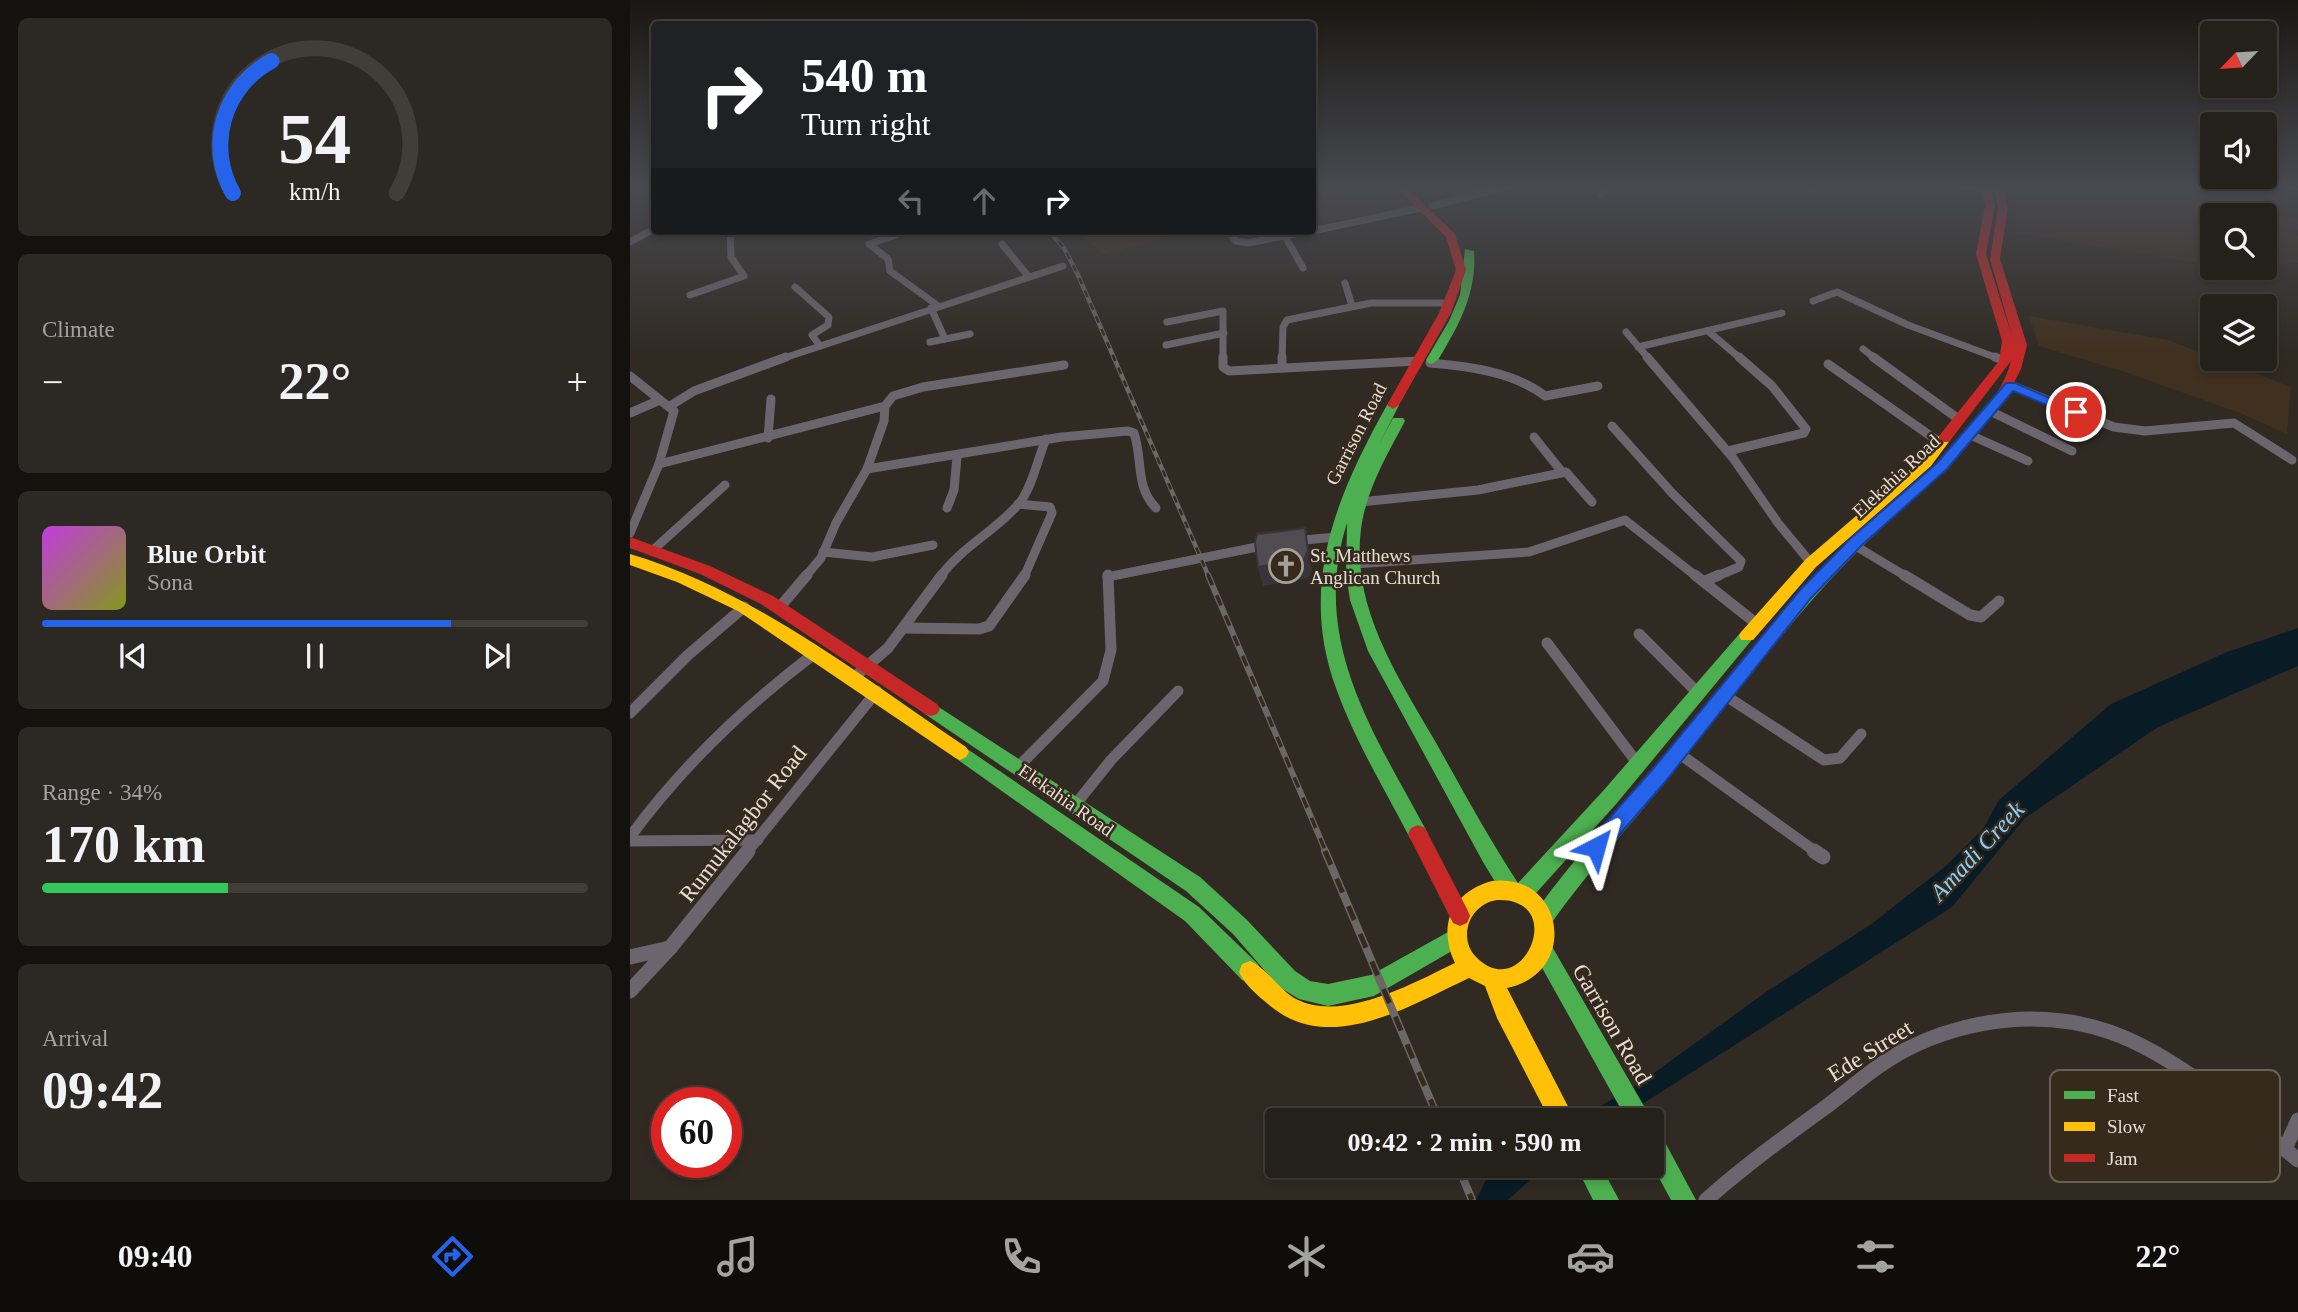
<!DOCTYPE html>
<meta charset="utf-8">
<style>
body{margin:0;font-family:"Times New Roman",serif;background:#2c2823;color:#f1f3f6;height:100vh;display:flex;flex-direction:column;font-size:26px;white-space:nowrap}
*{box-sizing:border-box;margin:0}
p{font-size:23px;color:#a3a3a2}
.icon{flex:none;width:38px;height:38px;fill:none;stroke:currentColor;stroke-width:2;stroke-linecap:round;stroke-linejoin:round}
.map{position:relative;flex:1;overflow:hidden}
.panel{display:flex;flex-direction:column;gap:18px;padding:18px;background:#14120e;width:630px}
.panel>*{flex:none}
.guide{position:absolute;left:21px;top:21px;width:665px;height:214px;border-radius:7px;box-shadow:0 4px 10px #0003,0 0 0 2px #413e39;background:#202124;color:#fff;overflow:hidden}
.needle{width:46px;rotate:245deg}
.buttons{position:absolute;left:1570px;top:21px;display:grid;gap:14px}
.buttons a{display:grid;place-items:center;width:77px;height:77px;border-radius:7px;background:#24201a;box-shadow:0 4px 10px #0003,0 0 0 2px #413e39;font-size:35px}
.speed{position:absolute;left:21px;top:1087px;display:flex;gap:14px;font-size:35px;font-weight:700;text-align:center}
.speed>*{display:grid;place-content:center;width:91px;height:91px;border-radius:50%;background:#24201a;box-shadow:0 4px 10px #0003,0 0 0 2px #413e39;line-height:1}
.speed .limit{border:10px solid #d22;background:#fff;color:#111}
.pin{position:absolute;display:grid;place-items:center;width:60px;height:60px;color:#fff;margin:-30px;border:4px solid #fff;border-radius:50%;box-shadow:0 2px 7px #0007}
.me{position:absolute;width:77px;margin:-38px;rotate:39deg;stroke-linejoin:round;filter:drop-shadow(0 0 5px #0008)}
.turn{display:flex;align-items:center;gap:24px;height:147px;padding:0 35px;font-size:32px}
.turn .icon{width:91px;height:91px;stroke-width:2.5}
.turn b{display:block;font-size:49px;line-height:60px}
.lanes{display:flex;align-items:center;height:66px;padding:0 35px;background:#0003;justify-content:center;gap:35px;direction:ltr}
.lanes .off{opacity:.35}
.big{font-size:52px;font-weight:800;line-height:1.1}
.panel .tile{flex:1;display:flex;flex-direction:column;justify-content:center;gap:10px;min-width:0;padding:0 24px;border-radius:10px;background:#2c2823}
.panel .dial{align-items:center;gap:0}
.dial svg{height:182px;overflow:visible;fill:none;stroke:#413e39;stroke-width:7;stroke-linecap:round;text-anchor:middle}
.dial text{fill:#f1f3f6;stroke:none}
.song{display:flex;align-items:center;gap:21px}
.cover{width:84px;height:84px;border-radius:10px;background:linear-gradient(135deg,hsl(290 70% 55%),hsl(70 70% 35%))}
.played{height:7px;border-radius:4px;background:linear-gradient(90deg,#2563eb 75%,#413e39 75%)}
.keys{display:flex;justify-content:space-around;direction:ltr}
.heat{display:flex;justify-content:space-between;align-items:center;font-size:38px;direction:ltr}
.charge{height:10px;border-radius:5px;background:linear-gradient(90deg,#34c759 34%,#413e39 0)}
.trip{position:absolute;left:635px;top:1108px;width:399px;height:70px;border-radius:7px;background:#24201a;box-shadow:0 4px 10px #0003,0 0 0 2px #413e39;font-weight:800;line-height:70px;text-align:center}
.tab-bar{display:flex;height:112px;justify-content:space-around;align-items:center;background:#0e0d0a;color:#a3a3a2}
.tab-bar .icon{width:49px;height:49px}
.tab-bar .on{color:#2563eb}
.tab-bar b{font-size:32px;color:#f1f3f6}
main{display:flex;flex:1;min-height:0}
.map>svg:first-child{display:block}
.built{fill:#403020}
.medical{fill:#3e2f24}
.water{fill:#091b25}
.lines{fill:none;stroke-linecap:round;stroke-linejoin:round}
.river{fill:#091b25;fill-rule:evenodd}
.street-far3{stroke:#6c656d;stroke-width:7}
.street-far2{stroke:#6c656d;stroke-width:9}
.street-far1{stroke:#6c656d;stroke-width:11}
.street{stroke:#6c656d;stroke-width:15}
.fast{fill:#4caf50;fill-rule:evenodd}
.slow{fill:#ffc107;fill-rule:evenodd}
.jam{fill:#c62828;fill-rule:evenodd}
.rail-far2-casing{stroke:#6c6667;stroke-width:4.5}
.rail-far1-casing{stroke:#6c6667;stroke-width:6}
.rail-casing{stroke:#6c6667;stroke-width:8}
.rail-far2{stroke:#362a1d;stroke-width:2.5;stroke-dasharray:7;stroke-linecap:butt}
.rail-far1{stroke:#362a1d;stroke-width:3.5;stroke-dasharray:11;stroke-linecap:butt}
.rail{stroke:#362a1d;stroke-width:5;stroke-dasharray:15;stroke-linecap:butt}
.shaded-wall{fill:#393439}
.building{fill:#514b52;stroke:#393439;stroke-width:2}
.route{fill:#2563eb;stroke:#184099;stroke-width:2}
.labels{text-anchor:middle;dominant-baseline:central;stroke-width:5;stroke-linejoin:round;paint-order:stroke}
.street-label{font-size:19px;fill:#e7dfd7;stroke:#362a1d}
.poi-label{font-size:19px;fill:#e7dfd7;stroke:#362a1d;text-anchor:start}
.near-street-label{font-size:23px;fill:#e7dfd7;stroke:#362a1d}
.near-water-label{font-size:24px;font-style:italic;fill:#89d1fc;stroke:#362a1d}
.key{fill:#362a1d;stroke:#6b6055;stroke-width:2}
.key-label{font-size:19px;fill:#e7dfd7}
</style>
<main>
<section class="panel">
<div class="tile dial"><svg viewBox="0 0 100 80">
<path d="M14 69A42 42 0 1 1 86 69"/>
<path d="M14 69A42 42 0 0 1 31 11" stroke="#2563eb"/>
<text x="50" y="56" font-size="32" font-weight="700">54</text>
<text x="50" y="72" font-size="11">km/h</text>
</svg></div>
<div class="tile"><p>Climate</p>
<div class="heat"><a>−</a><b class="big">22°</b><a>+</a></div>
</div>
<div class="tile">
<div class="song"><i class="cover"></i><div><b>Blue Orbit</b><p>Sona</p></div></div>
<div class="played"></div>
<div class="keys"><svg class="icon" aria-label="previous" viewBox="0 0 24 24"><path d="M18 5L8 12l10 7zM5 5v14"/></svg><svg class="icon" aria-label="pause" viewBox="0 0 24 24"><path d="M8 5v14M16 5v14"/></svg><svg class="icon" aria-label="next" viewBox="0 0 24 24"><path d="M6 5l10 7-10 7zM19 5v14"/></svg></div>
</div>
<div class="tile"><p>Range · 34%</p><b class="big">170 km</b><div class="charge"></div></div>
<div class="tile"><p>Arrival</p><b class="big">09:42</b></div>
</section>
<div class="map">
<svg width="1668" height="1200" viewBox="0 0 1668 1200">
<rect width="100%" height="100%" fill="#302a23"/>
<g class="built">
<polygon points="683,186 764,186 781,207 683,226"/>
<polygon points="787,186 872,186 805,203"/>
<polygon points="446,231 562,231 473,254"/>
<polygon points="1399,316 1538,340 1661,387 1657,434 1610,413 1495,372 1409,346"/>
</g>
<polygon class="medical" points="1380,186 1629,186 1638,214 1668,219 1668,230 1662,231 1668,237 1668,263 1635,266 1634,215 1582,215 1582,265 1386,233 1387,198"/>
<polygon class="water" points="1668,628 1668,666 1528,727 1395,818 1322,907 987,1120 947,1120 1010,1083 1139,990 1240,925 1317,865 1353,829 1369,800 1481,704 1597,652"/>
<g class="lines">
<polygon class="river" points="871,1166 909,1166 904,1176 878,1200 846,1200 859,1174"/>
<g class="street-far3">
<polyline points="1178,186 1181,190"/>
<polyline points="1332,186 1356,189"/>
<polyline points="971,196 974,186"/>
<polyline points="802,206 880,186"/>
<polyline points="277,231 239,244 258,259 260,271 307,305"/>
<polyline points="598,231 606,241 618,243 681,231"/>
<polyline points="682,231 791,208"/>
<polyline points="655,236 673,268"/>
<polyline points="0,242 24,229"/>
<polyline points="372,244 398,276"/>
<polyline points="715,283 722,306"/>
<polyline points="165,287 199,317 198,325 182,335 190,346"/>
<polyline points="60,295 114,276 101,257 100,231"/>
<polyline points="1183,301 1207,292 1278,325 1370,359"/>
<polyline points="301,308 315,339"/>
<polyline points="537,322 593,311 593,359"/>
<polyline points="1078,331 1111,359"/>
<polyline points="996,332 1019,359"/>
<polyline points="300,342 340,334"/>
<polyline points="536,345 594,333"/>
<polyline points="1008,347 1152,313"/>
<polyline points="1233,349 1246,359"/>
<polyline points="151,359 433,266"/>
<polyline points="652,359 653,327 657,320 741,303 820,303"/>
</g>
<g class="street-far2">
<polyline points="593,357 593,367 599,371 788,361"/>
<polyline points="1017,357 1103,458 1148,523 1181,563"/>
<polyline points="1243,357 1330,420"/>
<polyline points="1365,357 1375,361"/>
<path d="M800,363C838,366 884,372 915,396L968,386"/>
<polyline points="1198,364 1312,444"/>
<polyline points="652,368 652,357"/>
<polyline points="0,376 44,411 29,464 0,533"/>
<polyline points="1380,385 1484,427 1515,431 1604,423 1662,460"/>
<polyline points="40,406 64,391 156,357"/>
<polyline points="1358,410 1442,451"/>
<polyline points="0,413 30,400"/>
<polyline points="982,426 1042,493 1111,561 1109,567 1085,577"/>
<polyline points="1338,434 1398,461"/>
<polyline points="904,437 932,472"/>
<polyline points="138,438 141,399"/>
<polyline points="1098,451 1174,433 1176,429 1142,386 1109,357"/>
<polyline points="29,464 255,406"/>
<path d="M237,469L432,437L498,431L504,433C513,460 505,487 526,508"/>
<polyline points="730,502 848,490 936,472 962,502"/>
<polyline points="388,504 420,507 422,513 394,577"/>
<polyline points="317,508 324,490 327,457"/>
<polyline points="664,541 706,537"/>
<polyline points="1224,545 1277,577"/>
<polyline points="23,550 95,485"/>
<polyline points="193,552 242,557 303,545"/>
<polyline points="724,564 899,552 995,520 1067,577"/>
<polyline points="175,577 191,558 206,523 237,469 254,421 255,406 263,396 293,387 434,365"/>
<path d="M310,577C332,546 368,530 391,501C403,484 408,458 416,439"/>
<polyline points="477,577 637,545"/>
</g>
<g class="street-far1">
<polyline points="1065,575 1127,624"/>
<polyline points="1274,575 1340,615 1351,617 1369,601"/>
<polyline points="1075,581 1089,575"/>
<polyline points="149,608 177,575"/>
<polyline points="275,628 349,629 359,626 395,575"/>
<polyline points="1009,634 1068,693"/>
<polyline points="917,643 1008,764"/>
<polyline points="222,679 258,648 312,575"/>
<polyline points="1093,694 1194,760 1210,758 1231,734"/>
<polyline points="0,713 58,655 114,607"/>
<polyline points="1047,752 1186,852"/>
<polyline points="387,768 473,681 481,650 478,575"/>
<polyline points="445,805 481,760 548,691"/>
<path d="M0,837C52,766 114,707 184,654"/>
<polyline points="0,841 128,840"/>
<polyline points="117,852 247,691"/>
</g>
<g class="street">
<polyline points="1184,851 1193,857"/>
<polyline points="0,957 40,948"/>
<polyline points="0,991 40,948 118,851"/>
<polyline points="1655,1149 1668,1120"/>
<path d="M1076,1200C1113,1167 1153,1138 1193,1109C1219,1090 1246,1065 1275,1050C1338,1018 1412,1009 1480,1032C1546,1055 1615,1116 1668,1160"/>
</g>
<g class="fast">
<path d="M835,249L844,251C847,293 829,325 808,360L802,364L798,363L796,360L819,321L830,295Z"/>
<path d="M763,401L769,405L749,445L763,418H773L775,421C757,455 736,490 731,529C721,607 768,677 805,741C832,789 858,837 888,883L973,791L1111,632H1123L1125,636L987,803L898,902L891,905L875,898L853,862L738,651L720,600L716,573L717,523C680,639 742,730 795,828L798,834L795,840L788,843L781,840C755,790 725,741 706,688C668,584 707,495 757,405Z"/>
<path d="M1239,526L1246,531L1244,535C1169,607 1109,690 1044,771C1003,823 958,871 920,925L913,928L906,925L903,918L906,911C944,857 990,810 1031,760C1097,680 1158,598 1234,527Z"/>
<polygon points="301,702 570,877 617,920 665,971 680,981 698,984 741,975 827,927 834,930 837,937 834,944 744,996 698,1006 669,999 649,987 603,934 556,891 295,714 292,709 295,704"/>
<polygon points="330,744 569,907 628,964 631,972 628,980 620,983 612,980 555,921 324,757 321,752 324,747"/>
<polygon points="913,940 920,943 1022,1120 997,1120 906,957 903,950 906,943"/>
<polygon points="1022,1129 1030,1133 1066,1200 1041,1200 1022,1165"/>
<polygon points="946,1166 971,1166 989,1200 963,1200"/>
</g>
<g class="slow">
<polygon points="1660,186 1668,186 1668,190"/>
<polygon points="1314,435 1321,439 1301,466 1186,567 1123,640 1111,640 1109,636 1111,632 1176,559 1291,460 1309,436"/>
<path d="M0,554C124,591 230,676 336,747L339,752L336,757L330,760L324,757L108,611L47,582L0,565Z"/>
<path d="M862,881C934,872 950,973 877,988L945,1120H920L867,1018L855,986L839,978C779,1006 698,1057 638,1004C627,995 615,985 609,972L612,964L620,961C638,969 648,989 666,999C713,1023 783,983 825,963C807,925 822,892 862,881ZM867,900C939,897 893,1005 846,957C827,937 840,904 867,900Z"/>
</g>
<g class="jam">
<polygon points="765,186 775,186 825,234 836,270 821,313 769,405 763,409 757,405 809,313 826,270 816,237"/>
<path d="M1350,186H1360L1365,206L1356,254L1382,336L1360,259L1368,207L1363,186H1373L1378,207L1370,259L1397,345L1391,369L1376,398L1335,449L1244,535H1234L1232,531L1234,527C1279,488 1366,420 1381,361L1319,442H1309V436L1369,361L1372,341L1346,254L1355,206Z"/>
<polygon points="0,537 80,566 143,596 307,704 310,709 307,714 301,716 295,714 131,604 70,574 0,548"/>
<polygon points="788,825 795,828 837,909 840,916 837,923 830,926 823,923 778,834 781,828"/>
</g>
<g class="rail-far2-casing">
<polyline id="rail-far2" points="419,231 434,248 448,275 579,577"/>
</g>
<g class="rail-far1-casing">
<polyline id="rail-far1" points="578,575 696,852"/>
</g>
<g class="rail-casing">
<g id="rail">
<polyline points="695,851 809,1120"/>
<polyline points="828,1166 842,1200"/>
</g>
</g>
<use href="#rail-far2" class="rail-far2"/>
<use href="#rail-far1" class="rail-far1"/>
<use href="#rail" class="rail"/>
</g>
<polygon class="shaded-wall" points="675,528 682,570 678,578 633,586 628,567"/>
<polygon class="building" points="675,528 678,551 674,559 628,567 625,542 627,534"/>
<linearGradient id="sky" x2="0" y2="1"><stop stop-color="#1a1713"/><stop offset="0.53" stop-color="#484a50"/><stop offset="1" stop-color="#484a50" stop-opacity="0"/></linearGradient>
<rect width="1668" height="354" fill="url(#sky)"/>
<polygon class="route" points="1376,383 1385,383 1452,412 1441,415 1383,391 1317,469 1232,545 1181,598 1035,782 973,854 966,856 959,854 956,847 959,841 1022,770 1170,590 1221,538 1307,463"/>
<defs>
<g id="church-ring" transform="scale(1.75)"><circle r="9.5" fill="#362a1d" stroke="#a7a098" stroke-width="1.5"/><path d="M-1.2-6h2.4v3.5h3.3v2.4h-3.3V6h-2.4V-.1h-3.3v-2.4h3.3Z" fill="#a7a098"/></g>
</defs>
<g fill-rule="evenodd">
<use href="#church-ring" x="656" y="566"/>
</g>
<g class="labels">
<g class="street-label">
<text transform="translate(726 434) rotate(-63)">Garrison Road</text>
<text transform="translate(1266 476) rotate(-43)">Elekahia Road</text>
<text transform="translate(436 800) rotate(35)">Elekahia Road</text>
</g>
<g class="poi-label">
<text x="680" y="555">St. Matthews<tspan x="680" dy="22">Anglican Church</tspan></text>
</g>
<g class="near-street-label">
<text transform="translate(113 824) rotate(-52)">Rumukalagbor Road</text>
<text transform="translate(982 1024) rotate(60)">Garrison Road</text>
<text transform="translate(1240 1051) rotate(-32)">Ede Street</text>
</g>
<g class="near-water-label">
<text transform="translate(1347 851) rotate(-47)">Amadi Creek</text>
</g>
</g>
<rect x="1420" y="1070" width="230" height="112" rx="10" class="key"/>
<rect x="1434" y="1091" width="31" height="8" fill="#4caf50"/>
<rect x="1434" y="1122" width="31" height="9" fill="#ffc107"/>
<rect x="1434" y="1154" width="31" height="8" fill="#c62828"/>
<g class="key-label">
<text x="1477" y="1102">Fast</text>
<text x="1477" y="1133">Slow</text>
<text x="1477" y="1165">Jam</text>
</g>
</svg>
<div class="buttons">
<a><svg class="needle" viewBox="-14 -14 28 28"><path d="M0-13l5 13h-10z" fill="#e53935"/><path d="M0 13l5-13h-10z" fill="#a3a3a2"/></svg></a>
<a><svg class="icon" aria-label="sound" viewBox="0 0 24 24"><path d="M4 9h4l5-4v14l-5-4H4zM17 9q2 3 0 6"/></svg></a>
<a><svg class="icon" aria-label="search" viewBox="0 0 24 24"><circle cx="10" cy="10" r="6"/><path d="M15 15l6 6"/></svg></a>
<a><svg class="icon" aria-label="layers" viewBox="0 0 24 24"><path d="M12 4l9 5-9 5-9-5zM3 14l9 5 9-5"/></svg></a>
</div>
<div class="speed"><div class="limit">60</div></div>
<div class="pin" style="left:1446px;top:412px;background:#d93025"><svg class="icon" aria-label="arrive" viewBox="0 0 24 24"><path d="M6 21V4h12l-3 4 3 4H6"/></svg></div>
<svg class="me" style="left:966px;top:847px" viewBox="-20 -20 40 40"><path d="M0-17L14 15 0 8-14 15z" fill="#2563eb" stroke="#fff" stroke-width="4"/></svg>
<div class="trip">09:42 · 2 min · 590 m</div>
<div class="guide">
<div class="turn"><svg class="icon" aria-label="right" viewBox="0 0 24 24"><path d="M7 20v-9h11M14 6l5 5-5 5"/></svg><div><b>540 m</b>Turn right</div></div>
<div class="lanes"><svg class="icon off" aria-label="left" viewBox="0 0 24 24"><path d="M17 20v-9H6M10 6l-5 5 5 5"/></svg><svg class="icon off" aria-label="ahead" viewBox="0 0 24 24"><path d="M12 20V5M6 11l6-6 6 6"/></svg><svg class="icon" aria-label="right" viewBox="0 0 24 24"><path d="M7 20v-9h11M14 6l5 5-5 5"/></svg></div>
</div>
</div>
</main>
<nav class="tab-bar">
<b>09:40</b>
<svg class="icon on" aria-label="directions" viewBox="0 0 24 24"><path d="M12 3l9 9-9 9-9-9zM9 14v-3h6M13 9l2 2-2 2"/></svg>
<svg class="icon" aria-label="music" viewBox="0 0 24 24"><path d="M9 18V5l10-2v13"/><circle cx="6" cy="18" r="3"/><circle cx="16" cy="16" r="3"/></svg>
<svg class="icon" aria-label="phone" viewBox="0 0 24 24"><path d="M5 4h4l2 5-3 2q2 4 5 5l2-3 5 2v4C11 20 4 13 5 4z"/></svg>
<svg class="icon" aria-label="climate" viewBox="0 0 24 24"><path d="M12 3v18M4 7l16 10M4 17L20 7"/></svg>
<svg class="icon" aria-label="car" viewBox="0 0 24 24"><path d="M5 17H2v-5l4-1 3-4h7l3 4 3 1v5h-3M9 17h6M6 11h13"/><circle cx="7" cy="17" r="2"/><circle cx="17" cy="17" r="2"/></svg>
<svg class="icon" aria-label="filters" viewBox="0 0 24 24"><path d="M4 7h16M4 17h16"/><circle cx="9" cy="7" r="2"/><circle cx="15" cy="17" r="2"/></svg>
<b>22°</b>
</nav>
